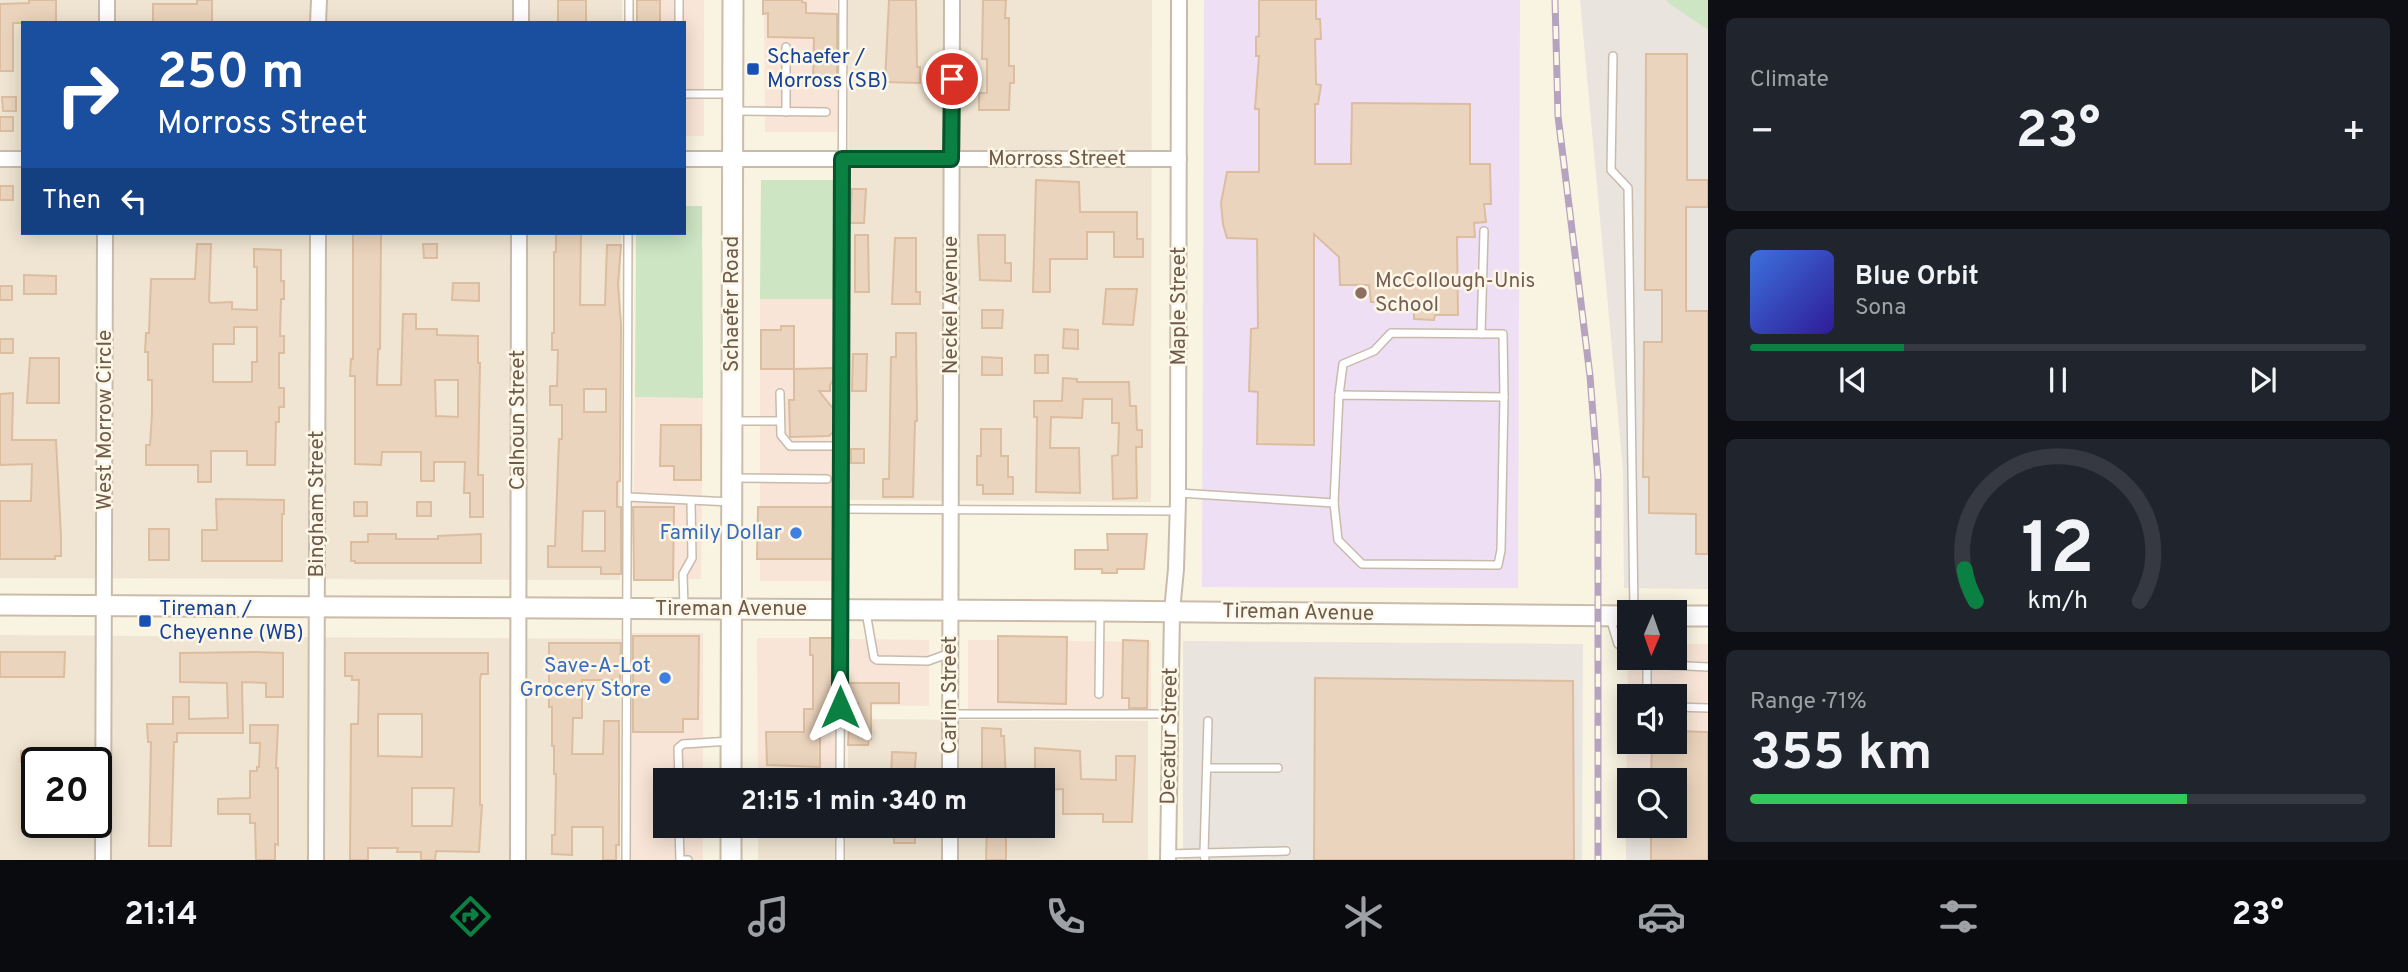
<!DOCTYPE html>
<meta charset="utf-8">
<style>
body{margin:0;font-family:Overpass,sans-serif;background:#20242c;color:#f1f3f6;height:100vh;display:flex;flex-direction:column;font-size:26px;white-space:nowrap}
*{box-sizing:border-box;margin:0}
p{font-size:23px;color:#9ea1a6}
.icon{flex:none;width:38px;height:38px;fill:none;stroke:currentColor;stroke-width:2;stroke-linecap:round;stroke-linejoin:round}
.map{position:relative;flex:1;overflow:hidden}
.panel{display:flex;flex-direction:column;gap:18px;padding:18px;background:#0d0f14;width:700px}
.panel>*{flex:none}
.banner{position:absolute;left:21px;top:21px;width:665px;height:214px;border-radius:0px;box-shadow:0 4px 18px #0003;background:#1a4fa0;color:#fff;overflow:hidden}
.needle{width:46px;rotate:182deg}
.buttons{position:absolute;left:1617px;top:600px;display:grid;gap:14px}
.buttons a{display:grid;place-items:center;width:70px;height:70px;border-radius:0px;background:#171b24;box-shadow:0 4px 18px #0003;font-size:35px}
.speed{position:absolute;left:21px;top:747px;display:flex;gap:14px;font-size:35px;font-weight:700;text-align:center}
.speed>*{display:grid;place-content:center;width:91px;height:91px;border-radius:50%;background:#171b24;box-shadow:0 4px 18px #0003;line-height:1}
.speed .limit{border:4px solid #111;border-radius:10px;background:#fff;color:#111}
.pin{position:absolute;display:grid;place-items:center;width:60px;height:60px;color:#fff;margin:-30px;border:4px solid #fff;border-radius:50%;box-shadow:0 2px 7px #0007}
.me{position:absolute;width:77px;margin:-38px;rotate:0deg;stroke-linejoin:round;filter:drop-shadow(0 0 5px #0008)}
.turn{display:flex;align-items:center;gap:24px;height:147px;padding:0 21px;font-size:32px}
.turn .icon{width:91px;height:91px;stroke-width:2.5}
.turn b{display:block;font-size:49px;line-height:60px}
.then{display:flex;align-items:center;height:66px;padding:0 21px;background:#0003;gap:14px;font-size:26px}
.big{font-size:52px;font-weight:700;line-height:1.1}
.panel .tile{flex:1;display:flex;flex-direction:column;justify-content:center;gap:10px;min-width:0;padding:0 24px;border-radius:10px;background:#20242c}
.panel .dial{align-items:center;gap:0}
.dial svg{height:182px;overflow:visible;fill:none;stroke:#363941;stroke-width:7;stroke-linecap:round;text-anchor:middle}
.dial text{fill:#f1f3f6;stroke:none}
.song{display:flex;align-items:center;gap:21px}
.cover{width:84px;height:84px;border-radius:10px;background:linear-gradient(135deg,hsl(220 70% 55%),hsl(250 70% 35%))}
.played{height:7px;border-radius:4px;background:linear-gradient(90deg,#0b8043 25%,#363941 25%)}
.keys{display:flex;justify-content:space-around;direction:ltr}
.heat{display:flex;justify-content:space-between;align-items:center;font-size:38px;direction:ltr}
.charge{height:10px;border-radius:5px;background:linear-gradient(90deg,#34c759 71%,#363941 0)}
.trip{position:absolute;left:653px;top:768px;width:402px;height:70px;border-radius:0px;background:#171b24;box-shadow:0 4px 18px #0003;font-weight:700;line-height:70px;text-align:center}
.menu{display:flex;height:112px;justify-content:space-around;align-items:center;background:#090b0e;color:#9ea1a6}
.menu .icon{width:49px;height:49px}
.menu .on{color:#0b8043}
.menu b{font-size:32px;color:#f1f3f6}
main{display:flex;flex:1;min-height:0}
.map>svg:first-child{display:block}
.residential{fill:#f0e5d2;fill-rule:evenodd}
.commercial{fill:#f8e5d7;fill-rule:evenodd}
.industrial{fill:#e9e4dd}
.education{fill:#efdff5}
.green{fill:#cde5c3}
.building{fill:#ebd4bd;stroke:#dcbd9f;stroke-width:2;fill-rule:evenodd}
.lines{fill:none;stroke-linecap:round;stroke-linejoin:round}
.lane-casing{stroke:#c8bbab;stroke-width:10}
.street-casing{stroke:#c8bbab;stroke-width:18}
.secondary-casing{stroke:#cbbca9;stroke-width:23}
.lane{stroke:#fff;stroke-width:7}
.street{stroke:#fff;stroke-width:14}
.secondary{stroke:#fff;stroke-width:19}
.rail-casing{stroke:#b6a3c0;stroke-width:7}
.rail{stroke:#fdf7e8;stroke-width:4.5;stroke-dasharray:13;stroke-linecap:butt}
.route-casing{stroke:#07532c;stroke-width:18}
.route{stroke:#0b8043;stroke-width:12}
.transit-dot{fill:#1a4fb4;stroke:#fdf7e8;stroke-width:2.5}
.education-dot{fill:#8d6e63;stroke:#fdf7e8;stroke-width:2.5}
.shop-dot{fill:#3f7fe0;stroke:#fdf7e8;stroke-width:2.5}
.labels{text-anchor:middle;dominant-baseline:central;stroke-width:5;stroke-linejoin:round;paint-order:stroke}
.transit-label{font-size:21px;fill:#164399;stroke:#fdf7e8;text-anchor:start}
.street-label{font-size:21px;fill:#6e5b4c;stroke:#fdf7e8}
.education-label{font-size:21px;fill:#785e54;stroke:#fdf7e8;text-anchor:start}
.shop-label{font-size:21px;fill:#366cbe;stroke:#fdf7e8;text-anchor:end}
</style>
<main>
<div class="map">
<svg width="1708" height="860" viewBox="0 0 1708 860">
<rect width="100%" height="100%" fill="#f9f3e2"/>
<g class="residential">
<polygon points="0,0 622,0 622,23 23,23 23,233 621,233 620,580 0,578"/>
<polygon points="848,0 1152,0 1151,502 849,500"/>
<path d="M0,635L621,639L620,860H0ZM37,763H96V822H37Z"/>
<polygon points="848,719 1148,721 1148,860 758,860 758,826 1043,826 1043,780 848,780"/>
</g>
<g class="commercial">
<polygon points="636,0 704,0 704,136 684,136 684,23 636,23"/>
<polygon points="764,0 837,0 837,132 765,132"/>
<rect x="760" y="299" width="75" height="282"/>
<polygon points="635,397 703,398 701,579 633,579"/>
<polygon points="631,633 703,633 703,780 665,780 665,826 703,826 703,860 630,860"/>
<polygon points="757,638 835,638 836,780 758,780"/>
<polygon points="850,639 929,640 929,706 849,705"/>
<polygon points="968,640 1151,642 1151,710 968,709"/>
<path d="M1628,643H1629V658H1675V644H1708V834L1626,833ZM1629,696H1675V742H1629ZM1629,780H1675V826H1629Z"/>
</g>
<g class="industrial">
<polygon points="1580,0 1666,0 1708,30 1708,589 1624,588 1623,470"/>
<polygon points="1183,641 1583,644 1582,860 1183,860"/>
<polygon points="1626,833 1708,834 1708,860 1626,860"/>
</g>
<polygon class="education" points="1204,0 1520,0 1518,588 1202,587"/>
<g class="green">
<polygon points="1666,0 1708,0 1708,30 1670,4"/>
<polygon points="761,180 835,180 835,299 760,299"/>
<polygon points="684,206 702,206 703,398 635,397 636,233 684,233"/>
</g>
<g class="building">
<polygon points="29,0 56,0 56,23 13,23 13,71 0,71 0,4 29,3"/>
<polygon points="197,0 212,0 212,23 153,22 153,4 197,4"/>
<rect x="558" y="0" width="28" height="23"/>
<rect x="637" y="0" width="23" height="23"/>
<polygon points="763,0 802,0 802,2 806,3 806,13 837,14 837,81 813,80 814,38 768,37 768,13 763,14"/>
<polygon points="889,0 916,0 917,67 920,67 920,83 885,82"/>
<polygon points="983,0 1006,0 1005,18 1009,18 1009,66 1014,66 1014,83 1010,83 1009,110 979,110 979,93 987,93 987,59 982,59"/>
<polygon points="1259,0 1316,0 1316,19 1320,19 1321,39 1315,39 1316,84 1321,85 1318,104 1315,104 1315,164 1351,164 1352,103 1470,104 1470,164 1490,164 1491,204 1484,204 1486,222 1474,223 1475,237 1457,237 1458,315 1435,315 1434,320 1414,319 1414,302 1371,302 1369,285 1340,285 1339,257 1314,234 1314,445 1257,444 1258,392 1249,391 1251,329 1258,328 1257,239 1227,238 1223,224 1221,203 1227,172 1259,172 1259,109 1255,109 1259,56 1256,56 1256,37 1259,36"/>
<polygon points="1646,54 1687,54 1687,180 1708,180 1708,207 1686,207 1686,311 1708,311 1708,554 1696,554 1696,514 1649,513 1649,477 1643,477 1644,342 1662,342 1662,290 1645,290"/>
<polygon points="2,97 16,97 16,111 3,111"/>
<rect x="0" y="117" width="13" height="14"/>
<polygon points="1036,180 1079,182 1080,212 1137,212 1137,239 1143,239 1143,257 1114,257 1114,232 1087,232 1087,259 1050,259 1050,292 1033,292"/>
<rect x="0" y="186" width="13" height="14"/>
<polygon points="852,189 866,189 864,223 850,223"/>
<path d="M353,233H381L380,349H378L377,385H401L403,314H416V329H437V335L478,336V363H480L478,475H483V517H470V493H464L465,462H434V481H421V452H382L381,465L355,464V376H350L351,359H353ZM435,380H458V417L436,416Z"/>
<path d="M556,233H581L580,305H605L607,245H621L618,284L621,325L620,481L617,482V507H621V574H601V567H548V546H555L559,439H562V405H550V386H557L558,350H552V333H554V252H556ZM584,389H606V412H584ZM583,511H605V551H582Z"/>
<polygon points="855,235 868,235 869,292 855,292"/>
<polygon points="978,235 1005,235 1005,263 1011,263 1011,281 980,280"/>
<polygon points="895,238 916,238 916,292 920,292 920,304 892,304"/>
<path d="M197,244H211L209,301L211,303L232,302V309L257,310V267H254V249L281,250V281H284V299H281L280,336H284V353H279V388H284V407H279V422H276L275,465H247V451H211V482H198V465H146V445H150L152,414V380H148V352H145L146,333H149L151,279H195ZM234,327H257V362H252V382H213V344H234Z"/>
<polygon points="423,244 437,244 437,258 424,258"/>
<polygon points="24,275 56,276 56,294 24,294"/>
<polygon points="453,283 479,283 479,301 452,300"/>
<rect x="0" y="286" width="12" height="14"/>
<polygon points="1106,289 1137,289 1133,325 1103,324"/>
<polygon points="982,310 1003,310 1002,328 982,328"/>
<polygon points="781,326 794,326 794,369 761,369 761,330 781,330"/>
<polygon points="1064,329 1078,330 1078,349 1063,348"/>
<polygon points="896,333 916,333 917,421 915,421 913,497 883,497 883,479 889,479 891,357 896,357"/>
<rect x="0" y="339" width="13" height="14"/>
<polygon points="853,354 867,354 866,391 852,391"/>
<rect x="1035" y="355" width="13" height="18"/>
<polygon points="982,357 1002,358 1002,375 982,375"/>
<polygon points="30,358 59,358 59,403 27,403"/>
<polygon points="835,368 835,378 830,385 830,391 819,391 835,411 835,430 829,436 790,437 789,400 794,400 794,369"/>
<polygon points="1063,378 1077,379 1077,382 1129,382 1130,406 1136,406 1137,430 1142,430 1142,447 1136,447 1137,498 1113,499 1112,456 1118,455 1119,423 1112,423 1112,399 1083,399 1082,418 1051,417 1050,448 1079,448 1080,493 1036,492 1037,417 1034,417 1034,401 1062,401"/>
<polygon points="13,393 12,440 56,440 61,536 61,556 55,556 55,559 0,559 0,501 31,501 32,464 0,465 0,394"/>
<polygon points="661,425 701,425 701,480 674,480 674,466 660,466"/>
<polygon points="981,429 1001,429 1001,456 1008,456 1008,477 1013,477 1013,494 983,494 983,485 977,485 977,456 981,456"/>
<rect x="851" y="449" width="13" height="14"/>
<polygon points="216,499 284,500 284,514 282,514 282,561 202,561 202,530 217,530"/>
<rect x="354" y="502" width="13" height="14"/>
<rect x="417" y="502" width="14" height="14"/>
<polygon points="633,507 674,507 673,580 634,580"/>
<polygon points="758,507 834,507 834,559 757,559"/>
<rect x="149" y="529" width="20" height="31"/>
<polygon points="368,534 396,534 396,539 438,539 438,536 481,534 481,563 355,563 355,561 351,561 351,542 368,542"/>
<polygon points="1107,534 1147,534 1144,569 1117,569 1117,573 1102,573 1102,569 1075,569 1075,550 1108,550"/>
<polygon points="633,636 699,636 698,719 683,719 683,732 633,732"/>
<polygon points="998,636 1067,637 1066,704 998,702"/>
<polygon points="810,638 834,638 834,721 820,720 820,767 767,765 766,732 804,732 804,709 813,709 813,655 810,655"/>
<polygon points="1123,640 1148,641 1147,708 1129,708 1129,698 1122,698"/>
<polygon points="549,643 621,643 620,680 582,680 582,718 573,718 572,754 603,754 604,721 619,721 619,845 616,845 616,860 603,860 603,827 572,827 572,855 552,854 552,835 555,835 556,774 554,774 554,746 552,746 552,707 549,707"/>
<polygon points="0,652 65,652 64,677 0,677"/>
<polygon points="256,652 283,653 283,697 266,697 266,683 242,682 243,733 177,733 177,742 174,742 171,846 149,846 151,742 148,742 147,724 173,724 173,697 189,697 189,719 228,718 227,683 180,682 180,653"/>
<path d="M345,653H488V674H481L480,680V805H482L479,852L436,851L435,860H421V852H397L398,848H368V860H350L351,724H358L359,680H352V676H345ZM378,714H422V757L378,756ZM412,788H454L452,826H412Z"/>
<polygon points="1315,678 1573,681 1574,860 1314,860"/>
<polygon points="846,683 899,683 899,703 871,703 871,739 869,739 868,745 848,745 849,727 858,727 858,703 846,703"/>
<polygon points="250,725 278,725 276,768 278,768 278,845 275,844 275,860 256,860 255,823 250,823 250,814 218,814 218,799 250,798 250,771 257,771 257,767 259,767 260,743 250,743"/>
<polygon points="982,728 1001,729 1001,736 1004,736 1006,780 982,780"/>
<polygon points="1675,731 1708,732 1708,860 1651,860 1651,826 1675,826 1675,780 1651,780 1652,742 1675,742"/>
<polygon points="1035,748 1080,751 1081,779 1116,780 1116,756 1135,756 1132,822 1103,822 1103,814 1063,814 1063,789 1043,790 1043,780 1035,780"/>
<polygon points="21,751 60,752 60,763 21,762"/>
<polygon points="892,752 916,753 914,780 891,780"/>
<rect x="894" y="826" width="21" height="17"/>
<polygon points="987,826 1006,826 1006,860 986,860"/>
</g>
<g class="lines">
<g class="lane-casing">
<g id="lane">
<polyline points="679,0 679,23"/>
<polyline points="629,23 629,0"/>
<polyline points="1613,56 1611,170 1628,188 1634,612"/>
<polyline points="684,94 733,94"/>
<polyline points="734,111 826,112"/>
<polyline points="786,112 786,47"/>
<polyline points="1481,334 1484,231"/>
<polyline points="780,393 781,435 790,446 842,446"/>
<polygon points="1339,395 1504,397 1501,550 1498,565 1362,564 1338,540 1334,503"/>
<polyline points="1339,395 1343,364 1374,351 1391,333 1503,334 1504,397"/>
<polyline points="732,421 780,421"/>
<polyline points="733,478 827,479"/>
<polyline points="1179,493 1334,503"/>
<polyline points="628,497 731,502"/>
<polyline points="841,509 1178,511"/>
<polyline points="684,608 683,574 692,558 691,502"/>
<polyline points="866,612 874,658 877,660 928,661 950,653"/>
<polyline points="1610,618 1618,644 1629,652"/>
<polyline points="1639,658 1647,664"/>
<polyline points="1099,694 1100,611"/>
<polyline points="1647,696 1647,664 1708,667"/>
<polyline points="1675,707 1708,708"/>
<polyline points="950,714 1170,714"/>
<polyline points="1207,768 1278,768"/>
<polyline points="679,780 678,748 683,744 731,741"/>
<polyline points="840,780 843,0"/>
<polyline points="679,826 680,860 688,860"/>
<polyline points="1169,854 1204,853 1208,721"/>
<polyline points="626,860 628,233"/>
<polyline points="840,860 840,826"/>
<polyline points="1205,860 1204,853 1286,851"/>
</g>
</g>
<g class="street-casing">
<g id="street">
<polyline points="107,23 107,0"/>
<polyline points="318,23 319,0"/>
<polyline points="521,23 521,0"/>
<polyline points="0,159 23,159"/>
<polyline points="684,159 1179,159"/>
<polyline points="950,780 952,0"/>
<polyline points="103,860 105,233"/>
<polyline points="316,860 318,233"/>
<polyline points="518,860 519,233"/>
<polyline points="950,860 950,826"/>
<polyline points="1168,860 1172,611 1176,569 1178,500 1179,0"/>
</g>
</g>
<g class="secondary-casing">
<g id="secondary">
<polyline points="0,605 1100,611 1629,616"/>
<polyline points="1675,616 1708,616"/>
<polyline points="731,780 733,0"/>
<polyline points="731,860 731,826"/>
</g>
</g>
<use href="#lane" class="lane"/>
<use href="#street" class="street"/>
<use href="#secondary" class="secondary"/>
<g class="rail-casing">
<polyline id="rail" points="1555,0 1558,116 1590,376 1598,478 1598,860"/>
</g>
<use href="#rail" class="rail"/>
</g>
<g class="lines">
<g class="route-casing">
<polyline id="route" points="840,707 842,159 951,159 952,79"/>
</g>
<use href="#route" class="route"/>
</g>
<g class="transit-dot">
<rect x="746" y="62" width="14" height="14" rx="3.5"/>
<rect x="138" y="614" width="14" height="14" rx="3.5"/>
</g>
<circle class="education-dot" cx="1361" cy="293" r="7"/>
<g class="shop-dot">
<circle cx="796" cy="533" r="7"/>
<circle cx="665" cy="678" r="7"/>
</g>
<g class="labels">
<g class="transit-label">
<text x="767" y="57">Schaefer /<tspan x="767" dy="24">Morross (SB)</tspan></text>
<text x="159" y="609">Tireman /<tspan x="159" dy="24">Cheyenne (WB)</tspan></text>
</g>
<g class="street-label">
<text x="1057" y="159">Morross Street</text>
<text transform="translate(732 304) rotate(-90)">Schaefer Road</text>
<text transform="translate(951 305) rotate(-90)">Neckel Avenue</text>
<text transform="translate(1179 306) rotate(-90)">Maple Street</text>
<text transform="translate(105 420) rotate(-90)">West Morrow Circle</text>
<text transform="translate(518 420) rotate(-90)">Calhoun Street</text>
<text transform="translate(317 504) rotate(-90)">Bingham Street</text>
<text x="731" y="609">Tireman Avenue</text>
<text transform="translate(1298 613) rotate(1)">Tireman Avenue</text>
<text transform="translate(950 695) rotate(-90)">Carlin Street</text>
<text transform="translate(1170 736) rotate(-89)">Decatur Street</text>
</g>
<g class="education-label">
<text x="1375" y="281">McCollough-Unis<tspan x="1375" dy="24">School</tspan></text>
</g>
<g class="shop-label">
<text x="782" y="533">Family Dollar</text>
<text x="651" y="666">Save-A-Lot<tspan x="651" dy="24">Grocery Store</tspan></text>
</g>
</g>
</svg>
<div class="buttons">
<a><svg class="needle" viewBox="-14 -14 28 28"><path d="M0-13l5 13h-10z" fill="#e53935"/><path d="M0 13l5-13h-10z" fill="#9ea1a6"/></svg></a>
<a><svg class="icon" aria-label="sound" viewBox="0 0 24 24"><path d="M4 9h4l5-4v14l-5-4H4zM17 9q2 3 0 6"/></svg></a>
<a><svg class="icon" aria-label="search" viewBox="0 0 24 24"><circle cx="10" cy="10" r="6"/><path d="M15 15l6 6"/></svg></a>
</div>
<div class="speed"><div class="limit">20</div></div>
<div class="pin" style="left:952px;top:79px;background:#d93025"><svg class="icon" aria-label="arrive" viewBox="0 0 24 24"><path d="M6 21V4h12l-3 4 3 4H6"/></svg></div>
<svg class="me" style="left:840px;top:707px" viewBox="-20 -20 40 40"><path d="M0-17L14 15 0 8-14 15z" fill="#0b8043" stroke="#fff" stroke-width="4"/></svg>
<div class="trip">21:15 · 1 min · 340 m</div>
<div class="banner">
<div class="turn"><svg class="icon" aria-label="right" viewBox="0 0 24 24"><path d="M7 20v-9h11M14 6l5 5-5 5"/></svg><div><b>250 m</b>Morross Street</div></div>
<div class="then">Then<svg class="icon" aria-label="left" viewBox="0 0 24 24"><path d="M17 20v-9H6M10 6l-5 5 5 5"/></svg></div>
</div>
</div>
<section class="panel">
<div class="tile"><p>Climate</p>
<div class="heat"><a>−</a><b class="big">23°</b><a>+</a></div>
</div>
<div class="tile">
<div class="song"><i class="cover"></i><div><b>Blue Orbit</b><p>Sona</p></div></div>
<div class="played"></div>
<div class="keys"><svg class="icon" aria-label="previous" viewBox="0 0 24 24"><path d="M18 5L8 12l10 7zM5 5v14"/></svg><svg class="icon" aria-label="pause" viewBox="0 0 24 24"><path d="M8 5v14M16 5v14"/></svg><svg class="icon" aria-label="next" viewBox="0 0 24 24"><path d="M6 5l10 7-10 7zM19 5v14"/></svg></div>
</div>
<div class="tile dial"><svg viewBox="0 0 100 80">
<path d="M14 69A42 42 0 1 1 86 69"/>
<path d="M14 69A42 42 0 0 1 9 55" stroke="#0b8043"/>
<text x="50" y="56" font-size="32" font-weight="700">12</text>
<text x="50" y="72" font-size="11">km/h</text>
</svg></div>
<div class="tile"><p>Range · 71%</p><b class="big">355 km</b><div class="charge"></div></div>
</section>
</main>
<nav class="menu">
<b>21:14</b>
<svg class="icon on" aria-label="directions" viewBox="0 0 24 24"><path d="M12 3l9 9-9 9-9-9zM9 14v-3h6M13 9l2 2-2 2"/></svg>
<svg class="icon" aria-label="music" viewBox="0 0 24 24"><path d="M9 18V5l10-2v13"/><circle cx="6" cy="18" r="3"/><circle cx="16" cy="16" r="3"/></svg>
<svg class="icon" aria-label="phone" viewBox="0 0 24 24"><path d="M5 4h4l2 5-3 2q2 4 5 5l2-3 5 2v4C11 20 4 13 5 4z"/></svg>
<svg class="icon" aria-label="climate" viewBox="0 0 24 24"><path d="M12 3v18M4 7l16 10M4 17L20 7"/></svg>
<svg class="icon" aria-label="car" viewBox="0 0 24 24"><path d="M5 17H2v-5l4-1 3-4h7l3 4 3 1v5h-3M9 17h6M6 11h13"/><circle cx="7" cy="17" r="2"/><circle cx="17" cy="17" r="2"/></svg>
<svg class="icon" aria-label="filters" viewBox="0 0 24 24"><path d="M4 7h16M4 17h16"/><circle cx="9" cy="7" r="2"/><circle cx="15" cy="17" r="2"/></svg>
<b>23°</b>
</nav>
